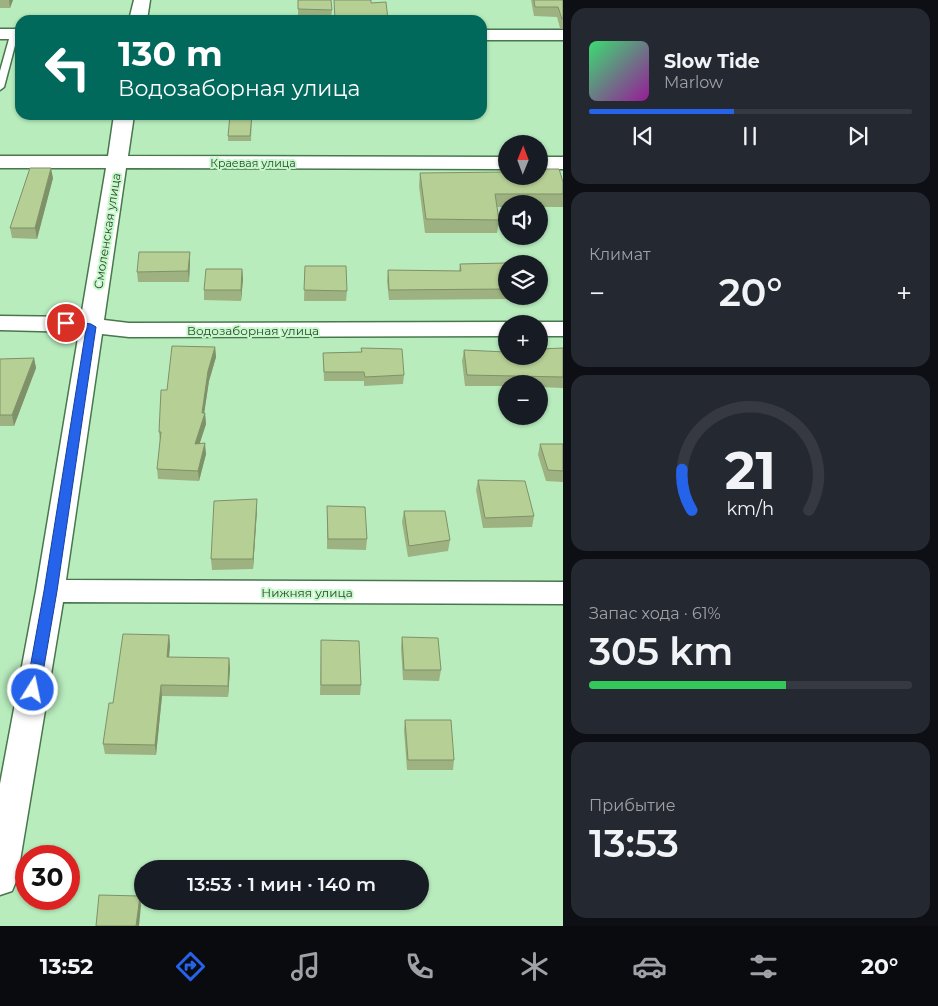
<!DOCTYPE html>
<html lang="ru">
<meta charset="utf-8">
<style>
body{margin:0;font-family:Montserrat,sans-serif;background:#242831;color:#f1f3f6;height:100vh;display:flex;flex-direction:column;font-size:19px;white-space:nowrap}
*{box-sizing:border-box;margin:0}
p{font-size:16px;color:#9ea1a6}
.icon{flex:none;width:28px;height:28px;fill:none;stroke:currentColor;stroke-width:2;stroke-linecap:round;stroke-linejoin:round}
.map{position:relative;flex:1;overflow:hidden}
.sheet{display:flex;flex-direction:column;gap:8px;padding:8px;background:#0d0f14;width:375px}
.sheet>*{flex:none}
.top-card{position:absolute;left:15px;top:15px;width:472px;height:105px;border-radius:15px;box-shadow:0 1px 4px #0004;background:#00695c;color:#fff;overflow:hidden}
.needle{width:32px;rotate:1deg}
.tools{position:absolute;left:498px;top:135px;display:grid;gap:10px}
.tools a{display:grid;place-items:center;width:50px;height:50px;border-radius:50%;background:#171b24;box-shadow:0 1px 4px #0004;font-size:25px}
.speed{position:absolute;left:15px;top:845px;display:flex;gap:10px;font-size:25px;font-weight:700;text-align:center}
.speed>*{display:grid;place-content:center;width:65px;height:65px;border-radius:50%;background:#171b24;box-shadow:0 1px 4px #0004;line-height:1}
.speed .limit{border:8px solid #d22;background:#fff;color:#111}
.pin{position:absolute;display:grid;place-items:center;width:42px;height:42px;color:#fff;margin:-21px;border:2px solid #fff;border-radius:50%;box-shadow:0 1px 5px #0007}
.me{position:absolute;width:55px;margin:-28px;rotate:10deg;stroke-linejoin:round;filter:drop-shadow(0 0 4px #0008)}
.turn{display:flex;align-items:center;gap:18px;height:105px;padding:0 20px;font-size:22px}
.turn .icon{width:65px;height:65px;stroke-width:2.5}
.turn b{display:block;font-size:35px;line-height:42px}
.big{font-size:38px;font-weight:600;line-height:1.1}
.sheet .card{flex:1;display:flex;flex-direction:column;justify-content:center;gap:8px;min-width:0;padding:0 18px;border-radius:15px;background:#242831}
.sheet .dial{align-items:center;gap:0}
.dial svg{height:130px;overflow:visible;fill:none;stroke:#363941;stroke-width:7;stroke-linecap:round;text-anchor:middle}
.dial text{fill:#f1f3f6;stroke:none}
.song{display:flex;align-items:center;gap:15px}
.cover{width:60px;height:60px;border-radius:8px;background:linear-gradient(135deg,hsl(140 70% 55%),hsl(300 70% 35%))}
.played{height:5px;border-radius:2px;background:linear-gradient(90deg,#2563eb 45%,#363941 45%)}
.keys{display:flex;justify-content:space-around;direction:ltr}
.heat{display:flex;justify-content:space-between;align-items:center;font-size:28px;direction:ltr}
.charge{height:8px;border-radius:4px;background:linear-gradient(90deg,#34c759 61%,#363941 0)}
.trip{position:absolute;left:134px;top:860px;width:295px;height:50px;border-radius:25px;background:#171b24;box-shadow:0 1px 4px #0004;font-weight:600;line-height:50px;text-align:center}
.menu{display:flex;height:80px;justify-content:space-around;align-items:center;background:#090b0e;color:#9ea1a6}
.menu .icon{width:35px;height:35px}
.menu .selected{color:#2563eb}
.menu b{font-size:22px;color:#f1f3f6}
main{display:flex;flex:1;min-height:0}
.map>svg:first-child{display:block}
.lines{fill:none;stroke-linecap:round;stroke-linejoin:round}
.lane-casing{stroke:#48774d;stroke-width:3}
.street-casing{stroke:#48774d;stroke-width:3}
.lane{fill:#fff;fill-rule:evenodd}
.street{fill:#fff;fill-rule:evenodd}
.wall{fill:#9db280}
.shaded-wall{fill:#7f9168}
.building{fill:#b6cf95;stroke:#7f9168}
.route{fill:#2563eb;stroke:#184099}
.labels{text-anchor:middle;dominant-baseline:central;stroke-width:4;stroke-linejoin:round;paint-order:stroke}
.far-street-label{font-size:11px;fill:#2e4330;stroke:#c5f9c9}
.street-label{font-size:12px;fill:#2e4330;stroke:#c5f9c9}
</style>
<main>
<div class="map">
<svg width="563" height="926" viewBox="0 0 563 926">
<rect width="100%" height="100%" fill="#b8ecbd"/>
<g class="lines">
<g class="lane-casing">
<polygon id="lane" points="11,32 18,34 4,87 0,90 0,71"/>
</g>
<g class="street-casing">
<g id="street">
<polygon points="134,0 150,0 147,20 129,20"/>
<rect x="0" y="29" width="20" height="10"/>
<rect x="482" y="30" width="81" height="10"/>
<polygon points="114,115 134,115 128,156 506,157 506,169 126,168 104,320 129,323 506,322 514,324 506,324 506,336 129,337 102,334 66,580 563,582 563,604 63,602 17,879 12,891 0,895 0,784 36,591 79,332 0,330 0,316 81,317 106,168 0,168 0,156 108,156"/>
<rect x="539" y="157" width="24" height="12"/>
<polygon points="539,322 563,322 563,336 539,336 539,324 531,324"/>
</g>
</g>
<use href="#lane" class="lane"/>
<use href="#street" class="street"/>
</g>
<g class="wall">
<polygon points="0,0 13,0 10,8 0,8"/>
<polygon points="298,0 332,10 331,18 298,18"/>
<polygon points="531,0 563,0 563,29 560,28 557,17 534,16"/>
<polygon points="252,115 251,141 228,141 228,136"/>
<polygon points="420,173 563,182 563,207 539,207 539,204 506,204 506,207 497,207 499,220 497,233 425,233 419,186"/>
<polygon points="53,178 37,239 12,238 10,228"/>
<polygon points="190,252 190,262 189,282 138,282 137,272"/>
<polygon points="506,263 506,296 511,296 510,299 389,300 387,281 388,270 459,271 460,264"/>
<polygon points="305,266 347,291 346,301 304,301"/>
<polygon points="242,269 243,279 241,301 204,300 204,290"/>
<polygon points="215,347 216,357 209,381 204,413 205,413 206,424 200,443 206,454 199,481 158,479 157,469 160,442 159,432 167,390"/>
<polygon points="361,348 404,375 403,384 364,386 364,381 324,381 323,353 361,352"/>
<polygon points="563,348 563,388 539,387 539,384 506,384 506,386 465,386 462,361 464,350 506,356"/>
<polygon points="34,358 36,368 14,426 0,426 0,359"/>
<polygon points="540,444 563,444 563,482 546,481 538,455"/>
<polygon points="478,480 534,516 532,527 483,528 476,490"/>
<polygon points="257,499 257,510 253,569 212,570 211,559"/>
<polygon points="327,506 367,539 366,550 327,549"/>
<polygon points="404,511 450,540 448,551 408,557 402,522"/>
<polygon points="169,635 170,645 169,657 229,658 230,669 228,697 162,696 156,755 105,754 103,744 113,703"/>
<polygon points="402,637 441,670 439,681 403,680 401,648"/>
<polygon points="321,640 361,685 360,695 320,695"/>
<polygon points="405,720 454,760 453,770 407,770 404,730"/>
</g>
<g class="shaded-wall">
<polygon points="9,0 13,0 10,8"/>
<polygon points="51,168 53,178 37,239 35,228"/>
<polygon points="190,252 190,262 189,282 188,271"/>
<polygon points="242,269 243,279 241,301 241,290"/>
<polygon points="215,347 216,357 209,381 203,421 205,413 206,424 196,454 195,444 202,413 208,371"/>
<polygon points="34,358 36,368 14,426 12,415"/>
<polygon points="205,443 206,454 199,481 198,471"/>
<polygon points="257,499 257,510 253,569 253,559"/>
<polygon points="169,635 170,645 168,668 167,657"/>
<polygon points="229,658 230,669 228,697 228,686"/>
<polygon points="161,685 162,696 156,755 155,745"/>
<polygon points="140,896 141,906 139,926 136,926"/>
</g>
<g class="building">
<polygon points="298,0 331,0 332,10 298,9"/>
<polygon points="334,0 371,0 371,3 386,2 388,20 335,20"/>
<polygon points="534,0 563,0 563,19 562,19 558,7 535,7"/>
<polygon points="230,115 252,115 250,136 228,136"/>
<polygon points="30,168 51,168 35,228 10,228"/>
<polygon points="539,169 559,169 563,182 563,194 495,194 499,220 426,219 420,173 506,172 506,176 539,176"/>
<polygon points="139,252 190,252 188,271 137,272"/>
<polygon points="506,263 506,289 389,290 388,270 461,271 460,264"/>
<polygon points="305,266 346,266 347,291 304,290"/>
<polygon points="206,269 242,269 241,290 204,290"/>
<polygon points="172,346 215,347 208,371 202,413 205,413 195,444 205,443 198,471 157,469 161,432 159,432 161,390 167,390"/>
<polygon points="361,348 402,349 404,375 365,377 364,372 324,372 323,353 362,352"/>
<polygon points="563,348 563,377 467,375 464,350 506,352 506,356 539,356 539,349"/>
<polygon points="34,358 12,415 0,415 0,359"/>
<polygon points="540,444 563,444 563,471 548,470"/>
<polygon points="478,480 525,481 534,516 485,518"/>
<polygon points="257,499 253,559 211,559 214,501"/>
<polygon points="327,506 365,507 367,539 328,539"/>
<polygon points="404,511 445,511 450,540 409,546"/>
<polygon points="123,634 169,635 167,657 229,658 228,686 161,685 155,745 103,744 109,703 113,703"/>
<polygon points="402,637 438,638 441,670 404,670"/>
<polygon points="321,640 359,641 361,685 321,685"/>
<polygon points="405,720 451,720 454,760 408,760"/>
<polygon points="99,895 140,896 136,926 96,926"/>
</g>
<polygon class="route" points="66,320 91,324 96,327 57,591 40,690 38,694 33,695 28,694 26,690 44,591 86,329 63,325 63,321"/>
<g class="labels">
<g class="far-street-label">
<text x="253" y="163">Краевая улица</text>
</g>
<g class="street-label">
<text transform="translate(107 231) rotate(-81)">Смоленская улица</text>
<text x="253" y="330">Водозаборная улица</text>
<text x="307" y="592">Нижняя улица</text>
</g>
</g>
</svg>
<div class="tools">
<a><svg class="needle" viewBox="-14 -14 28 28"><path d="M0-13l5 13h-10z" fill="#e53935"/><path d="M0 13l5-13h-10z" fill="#9ea1a6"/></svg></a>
<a><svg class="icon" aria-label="sound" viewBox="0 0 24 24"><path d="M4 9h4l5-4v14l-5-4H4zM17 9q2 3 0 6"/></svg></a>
<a><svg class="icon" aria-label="layers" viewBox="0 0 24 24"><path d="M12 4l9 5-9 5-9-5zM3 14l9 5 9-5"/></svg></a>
<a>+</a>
<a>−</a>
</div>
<div class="speed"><div class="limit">30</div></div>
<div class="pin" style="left:66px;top:323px;background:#d93025"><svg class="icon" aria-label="arrive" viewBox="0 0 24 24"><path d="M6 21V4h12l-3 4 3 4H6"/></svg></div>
<svg class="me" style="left:33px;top:690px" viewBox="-20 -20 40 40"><circle r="17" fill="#2563eb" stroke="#fff" stroke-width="3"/><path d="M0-11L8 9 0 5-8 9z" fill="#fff"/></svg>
<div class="trip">13:53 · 1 мин · 140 m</div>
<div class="top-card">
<div class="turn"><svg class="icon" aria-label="left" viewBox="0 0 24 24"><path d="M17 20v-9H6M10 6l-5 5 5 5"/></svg><div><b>130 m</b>Водозаборная улица</div></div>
</div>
</div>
<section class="sheet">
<div class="card">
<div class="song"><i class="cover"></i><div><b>Slow Tide</b><p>Marlow</p></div></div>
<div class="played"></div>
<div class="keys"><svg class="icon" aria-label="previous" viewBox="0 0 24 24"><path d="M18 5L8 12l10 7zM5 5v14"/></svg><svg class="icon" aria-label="pause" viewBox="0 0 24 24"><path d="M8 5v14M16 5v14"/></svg><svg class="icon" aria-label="next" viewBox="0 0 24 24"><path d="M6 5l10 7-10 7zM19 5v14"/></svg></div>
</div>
<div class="card"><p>Климат</p>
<div class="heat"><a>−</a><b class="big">20°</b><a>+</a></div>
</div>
<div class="card dial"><svg viewBox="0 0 100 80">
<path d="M14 69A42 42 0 1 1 86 69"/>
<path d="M14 69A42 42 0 0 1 8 44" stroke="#2563eb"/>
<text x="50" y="56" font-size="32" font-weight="700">21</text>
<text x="50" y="72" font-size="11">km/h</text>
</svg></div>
<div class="card"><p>Запас хода · 61%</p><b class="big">305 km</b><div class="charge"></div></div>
<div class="card"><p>Прибытие</p><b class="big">13:53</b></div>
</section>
</main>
<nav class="menu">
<b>13:52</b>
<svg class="icon selected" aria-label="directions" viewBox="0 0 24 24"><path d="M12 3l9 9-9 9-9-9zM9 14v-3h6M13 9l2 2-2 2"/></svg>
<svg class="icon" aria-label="music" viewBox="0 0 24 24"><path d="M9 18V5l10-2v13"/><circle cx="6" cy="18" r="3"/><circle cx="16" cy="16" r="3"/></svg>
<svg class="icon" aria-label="phone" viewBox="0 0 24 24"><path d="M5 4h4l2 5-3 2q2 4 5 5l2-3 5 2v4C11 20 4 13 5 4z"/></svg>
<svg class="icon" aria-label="climate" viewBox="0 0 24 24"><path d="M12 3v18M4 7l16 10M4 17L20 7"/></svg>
<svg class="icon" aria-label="car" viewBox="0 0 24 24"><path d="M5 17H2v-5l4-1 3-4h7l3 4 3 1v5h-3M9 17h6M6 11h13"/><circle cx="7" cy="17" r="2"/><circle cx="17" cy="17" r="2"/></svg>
<svg class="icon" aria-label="filters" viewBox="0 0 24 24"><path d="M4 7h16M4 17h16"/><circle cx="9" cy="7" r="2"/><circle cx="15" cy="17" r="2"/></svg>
<b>20°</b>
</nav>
